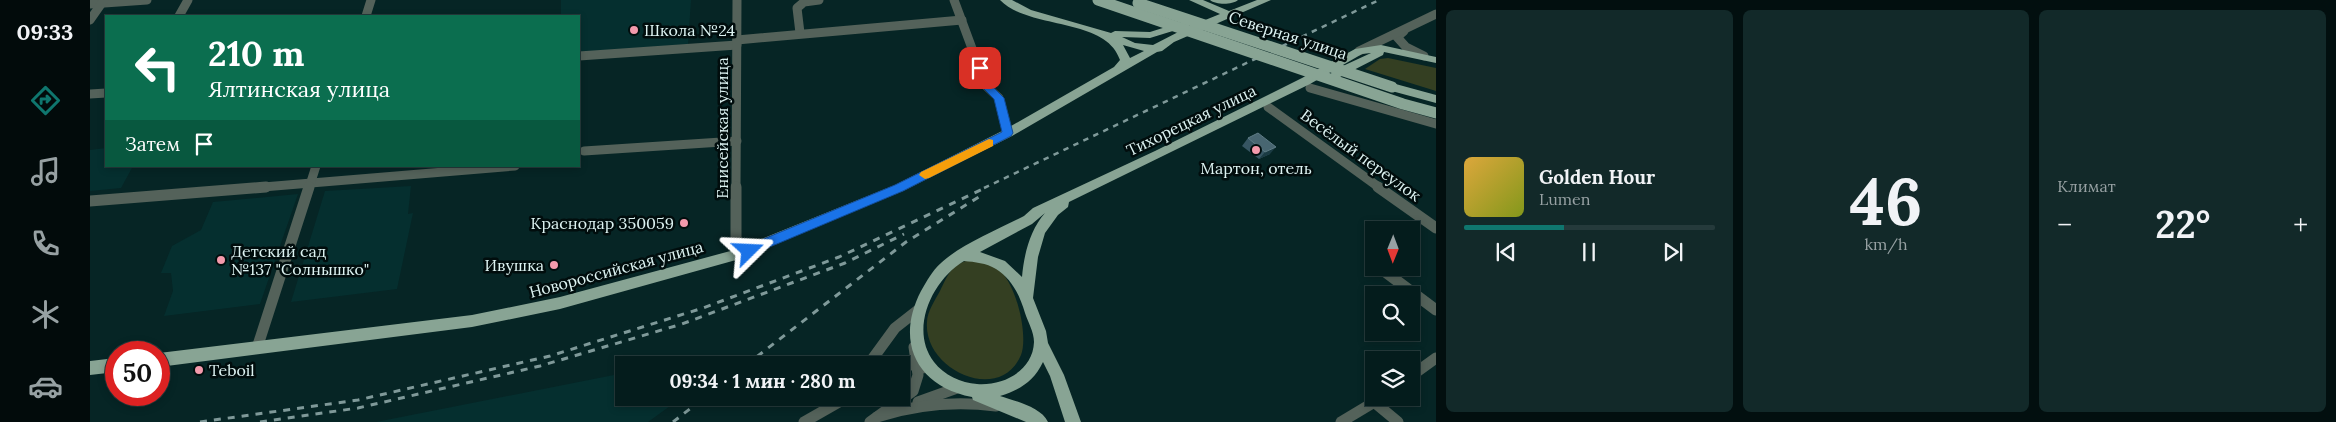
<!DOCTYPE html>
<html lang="ru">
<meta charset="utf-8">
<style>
body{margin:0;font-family:Lora,serif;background:#122929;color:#f1f3f6;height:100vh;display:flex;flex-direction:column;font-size:19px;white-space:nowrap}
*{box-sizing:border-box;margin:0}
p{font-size:16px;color:#97a1a3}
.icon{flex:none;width:28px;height:28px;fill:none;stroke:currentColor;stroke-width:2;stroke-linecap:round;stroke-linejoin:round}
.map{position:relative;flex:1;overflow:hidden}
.details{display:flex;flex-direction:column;gap:10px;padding:10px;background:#020f0f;width:900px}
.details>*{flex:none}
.hud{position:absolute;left:15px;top:15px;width:475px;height:152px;border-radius:0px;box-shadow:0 2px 8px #0003,0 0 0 1px #253a3b;background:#0b6e4f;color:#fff;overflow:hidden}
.needle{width:32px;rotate:181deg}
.controls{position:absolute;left:1275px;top:221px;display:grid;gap:10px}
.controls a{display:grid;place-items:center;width:55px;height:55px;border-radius:0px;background:#041c1c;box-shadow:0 2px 8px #0003,0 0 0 1px #253a3b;font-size:25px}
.speed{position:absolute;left:15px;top:341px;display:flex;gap:10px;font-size:25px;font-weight:700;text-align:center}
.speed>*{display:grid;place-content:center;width:65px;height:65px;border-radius:50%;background:#041c1c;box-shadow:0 2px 8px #0003,0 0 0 1px #253a3b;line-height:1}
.speed .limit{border:8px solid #d22;background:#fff;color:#111}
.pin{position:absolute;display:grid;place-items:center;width:42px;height:42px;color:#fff;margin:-21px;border-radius:10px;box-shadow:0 2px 8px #0006}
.me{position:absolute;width:55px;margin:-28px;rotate:69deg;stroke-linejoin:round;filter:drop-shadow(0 0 4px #0008)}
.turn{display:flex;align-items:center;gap:18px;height:105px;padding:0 20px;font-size:22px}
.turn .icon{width:65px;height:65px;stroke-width:2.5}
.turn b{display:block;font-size:35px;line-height:42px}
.then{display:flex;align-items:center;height:48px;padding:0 20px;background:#0003;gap:10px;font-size:19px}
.big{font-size:38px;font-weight:700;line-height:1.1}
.details .widget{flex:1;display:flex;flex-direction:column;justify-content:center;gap:8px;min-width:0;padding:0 18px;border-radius:8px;background:#122929}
.details .dial{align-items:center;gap:0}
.dial b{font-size:65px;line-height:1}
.song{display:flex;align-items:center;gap:15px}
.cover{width:60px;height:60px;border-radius:8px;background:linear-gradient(135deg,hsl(40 70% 55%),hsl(70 70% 35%))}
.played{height:5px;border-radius:2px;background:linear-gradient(90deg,#0f766e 40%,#253a3b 40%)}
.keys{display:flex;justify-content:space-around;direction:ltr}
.heat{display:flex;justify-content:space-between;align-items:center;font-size:28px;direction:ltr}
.details .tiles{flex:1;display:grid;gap:10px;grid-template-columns:repeat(3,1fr)}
.trip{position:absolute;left:525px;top:356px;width:295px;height:50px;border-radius:0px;background:#041c1c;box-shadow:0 2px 8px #0003,0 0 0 1px #253a3b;font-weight:700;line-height:50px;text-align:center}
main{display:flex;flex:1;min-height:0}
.dock{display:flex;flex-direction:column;width:90px;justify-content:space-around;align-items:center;background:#020b0b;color:#97a1a3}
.dock .icon{width:35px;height:35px}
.dock .on{color:#0f766e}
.dock b{font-size:22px;color:#f1f3f6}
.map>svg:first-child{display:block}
.built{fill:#052f2f}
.green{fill:#343f22}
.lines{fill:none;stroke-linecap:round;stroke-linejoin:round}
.minor-far1{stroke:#54625a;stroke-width:9}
.minor{stroke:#54625a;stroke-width:11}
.major{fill:#88a494;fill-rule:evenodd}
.rail-far1{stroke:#7f9999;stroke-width:2.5;stroke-dasharray:5.5 5.5;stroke-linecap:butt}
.rail{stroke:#7f9999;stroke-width:3;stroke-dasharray:7 7;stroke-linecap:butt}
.major-bridge{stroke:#88a494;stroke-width:11}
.wall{fill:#365562}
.shaded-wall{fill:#1b3b43}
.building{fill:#486671;stroke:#5f7c86}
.route{fill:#1a73e8;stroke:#114b97}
.slow{fill:#f59e0b}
.poi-dot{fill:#f39aac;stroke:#010d0d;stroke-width:2}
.labels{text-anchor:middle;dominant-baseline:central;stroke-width:5;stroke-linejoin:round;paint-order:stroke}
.poi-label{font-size:16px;fill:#ddf3f2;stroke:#010d0d;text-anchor:start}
.street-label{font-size:16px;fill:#ddf3f2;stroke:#010d0d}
</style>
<main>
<nav class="dock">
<b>09:33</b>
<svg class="icon on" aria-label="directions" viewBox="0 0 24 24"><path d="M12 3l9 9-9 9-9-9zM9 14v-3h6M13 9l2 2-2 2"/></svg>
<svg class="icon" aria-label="music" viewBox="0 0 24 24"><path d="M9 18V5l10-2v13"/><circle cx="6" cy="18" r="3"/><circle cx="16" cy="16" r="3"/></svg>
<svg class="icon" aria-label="phone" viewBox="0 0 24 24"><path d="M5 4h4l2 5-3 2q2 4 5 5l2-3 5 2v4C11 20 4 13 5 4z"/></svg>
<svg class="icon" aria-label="climate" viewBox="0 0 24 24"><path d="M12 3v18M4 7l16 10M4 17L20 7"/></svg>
<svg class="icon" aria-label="car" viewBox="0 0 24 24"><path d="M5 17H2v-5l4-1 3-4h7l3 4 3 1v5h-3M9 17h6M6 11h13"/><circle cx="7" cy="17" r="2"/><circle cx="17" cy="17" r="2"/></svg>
</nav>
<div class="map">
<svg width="1346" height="422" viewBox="0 0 1346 422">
<rect width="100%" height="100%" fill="#062525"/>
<g class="built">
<polygon points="471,0 601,0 598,44 489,53 489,16 463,16 471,16"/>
<polygon points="16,148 16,166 43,166 31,188 0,191 0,150"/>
<polygon points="321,186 318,214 323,213 307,289 201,302 235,191"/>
<polygon points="208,194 170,304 74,316 83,291 81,273 71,273 82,246 111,230 123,202"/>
<polygon points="534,373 534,398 585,398 587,401 558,422 286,422"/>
</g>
<g class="green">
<polygon points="1298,58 1346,68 1346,91 1275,69 1290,59"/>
<path d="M880,260C888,262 899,263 906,267C925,279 939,334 931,355C910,405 833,370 837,322C837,312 845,300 850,291C858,275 861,264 880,260Z"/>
</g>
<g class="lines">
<g class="minor-far1">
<polyline points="864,0 896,86 909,98 918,133"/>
<polyline points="0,4 57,0"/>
<polyline points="89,16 98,0"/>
<polyline points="276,16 281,0"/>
<polyline points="0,20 14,0"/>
<polyline points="1314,31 1307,37 1316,47 1334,56"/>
<polyline points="710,33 707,8 714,2 729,0"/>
<polyline points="647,40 872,20"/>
<polyline points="1269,51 1346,14"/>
<polyline points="489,56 647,45"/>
<polyline points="1220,88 1346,124"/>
<polyline points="0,94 16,93"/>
<polyline points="1178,107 1290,188"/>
<polyline points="494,151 647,141"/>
<polyline points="161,188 425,166"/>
<polyline points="219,188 226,166"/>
<polyline points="646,188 647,0"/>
</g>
<g class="minor">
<polyline points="1288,187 1346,228"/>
<polyline points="0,201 176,187"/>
<polyline points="646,255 646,187"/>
<polyline points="1282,261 1284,263"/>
<polyline points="1290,268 1346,310"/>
<polyline points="167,348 219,187"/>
<polyline points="778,365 805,328 828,310"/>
<polyline points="810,365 819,364 833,368"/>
<polyline points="1321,376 1346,358"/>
<polyline points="828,402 867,388"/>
<polyline points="1284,402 1308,422"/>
<path d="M787,417C827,404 865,401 906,406"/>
<polyline points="714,422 756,398"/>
<polyline points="780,422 823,391 828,375 824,347"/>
<polyline points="1251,422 1291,398"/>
</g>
<g class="major">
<path d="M910,0H922L941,10L1021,33L1025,31L1060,32L1095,21L1100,24L1099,26L1060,38L1032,37L1045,43L1063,45L1098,27L1130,14L1099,0H1113L1139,11L1167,0H1181L1084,42L1072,51L1067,52L922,136L813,191L646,260L470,309L382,327L69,367V353L382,315L470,297L644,250L805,185L914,130L1024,67L1030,60C1016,17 939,30 910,0ZM1033,45L1054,51L1040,58Z"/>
<path d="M1120,0H1148C1142,5 1126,5 1120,0Z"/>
<path d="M1291,45L1346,57V63L1294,52L1293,55L1250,77H1242L1241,74L1242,71L1281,53L1272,54L1220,84L979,202L978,207L968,215L955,233L948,257L943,298L956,331L958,343L974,375L991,422H975L960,376L953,362C944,381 930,390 910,396C925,401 951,407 958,422H936L883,400L882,397C826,386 805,341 831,291C837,281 842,271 851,263C870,245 909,229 934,216L943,208L1065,151L1212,78L1265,49ZM955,213C940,230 934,254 932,277L915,261L890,252L942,224ZM874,261C885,262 896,263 906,269C922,279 930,296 935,313C938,322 944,332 944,342C943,371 913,386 887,384C871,383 854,375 844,362C819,330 842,280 874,261Z"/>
<polygon points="1302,83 1346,95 1346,103 1298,90 1297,87 1298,84"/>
<polygon points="26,358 26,372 0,375 0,361"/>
</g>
<polyline class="rail-far1" points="894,188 1289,0"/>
<g class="rail">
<polyline points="656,365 816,242 892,195"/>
<polyline points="110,422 268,400 460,356 613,308 749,257 897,187"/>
<polyline points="170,422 268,408 450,366 592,324 755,263 814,234"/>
<polyline points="583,422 614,398"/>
</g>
<g class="major-bridge">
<polyline points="1008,0 1313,104 1346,113"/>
<polyline points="1048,3 1302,87"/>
</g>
</g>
<polygon class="wall" points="1158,138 1180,154 1169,159 1152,146"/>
<polygon class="shaded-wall" points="1186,147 1180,154 1169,159 1175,152"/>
<polygon class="building" points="1168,133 1186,147 1175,152 1158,138"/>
<polygon class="route" points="890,65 894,68 900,84 914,98 923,133 921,136 813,191 663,254 654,254 653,251 654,247 805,185 912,132 904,99 893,88 885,68"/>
<polygon class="slow" points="899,139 903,140 903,146 839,178 835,179 829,175 831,172"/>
<g class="poi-dot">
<circle cx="544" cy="30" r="5"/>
<circle cx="1166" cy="150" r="5"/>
<circle cx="594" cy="223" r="5"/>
<circle cx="131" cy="260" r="5"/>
<circle cx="464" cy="265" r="5"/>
<circle cx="109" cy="370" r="5"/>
</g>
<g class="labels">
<g class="poi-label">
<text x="554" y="30">Школа №24</text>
<text x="1166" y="168" text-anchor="middle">Мартон, отель</text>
<text x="584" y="223" text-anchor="end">Краснодар 350059</text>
<text x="141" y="251">Детский сад<tspan x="141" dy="18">№137 "Солнышко"</tspan></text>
<text x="454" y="265" text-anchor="end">Ивушка</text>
<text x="119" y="370">Teboil</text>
</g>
<g class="street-label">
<text transform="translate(1198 35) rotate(18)">Северная улица</text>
<text transform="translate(1101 120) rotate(-26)">Тихорецкая улица</text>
<text transform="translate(632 128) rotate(-90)">Енисейская улица</text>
<text transform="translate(1271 155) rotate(36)">Весёлый переулок</text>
<text transform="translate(526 269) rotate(-15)">Новороссийская улица</text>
</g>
</g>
</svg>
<div class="controls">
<a><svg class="needle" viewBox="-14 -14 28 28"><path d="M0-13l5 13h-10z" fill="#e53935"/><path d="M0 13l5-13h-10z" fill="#97a1a3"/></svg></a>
<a><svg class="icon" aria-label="search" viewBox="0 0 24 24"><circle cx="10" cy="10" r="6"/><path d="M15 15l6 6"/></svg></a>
<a><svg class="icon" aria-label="layers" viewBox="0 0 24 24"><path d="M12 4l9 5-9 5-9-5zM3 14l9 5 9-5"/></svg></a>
</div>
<div class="speed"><div class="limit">50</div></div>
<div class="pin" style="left:890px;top:68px;background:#d93025"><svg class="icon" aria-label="arrive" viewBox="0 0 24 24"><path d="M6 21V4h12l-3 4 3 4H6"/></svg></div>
<svg class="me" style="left:659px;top:251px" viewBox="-20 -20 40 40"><path d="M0-17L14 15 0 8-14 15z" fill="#1a73e8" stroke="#fff" stroke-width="4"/></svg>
<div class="trip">09:34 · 1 мин · 280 m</div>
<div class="hud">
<div class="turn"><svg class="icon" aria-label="left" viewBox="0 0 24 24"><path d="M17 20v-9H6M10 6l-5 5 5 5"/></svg><div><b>210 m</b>Ялтинская улица</div></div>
<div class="then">Затем<svg class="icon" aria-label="arrive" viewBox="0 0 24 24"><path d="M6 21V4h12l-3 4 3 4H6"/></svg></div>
</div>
</div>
<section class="details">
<div class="tiles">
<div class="widget">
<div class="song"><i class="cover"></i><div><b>Golden Hour</b><p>Lumen</p></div></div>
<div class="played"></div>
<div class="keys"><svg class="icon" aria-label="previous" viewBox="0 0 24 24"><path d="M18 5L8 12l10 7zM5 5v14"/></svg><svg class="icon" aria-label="pause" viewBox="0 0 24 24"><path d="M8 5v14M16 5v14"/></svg><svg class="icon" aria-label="next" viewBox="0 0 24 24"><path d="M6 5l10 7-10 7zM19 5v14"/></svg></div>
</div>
<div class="widget dial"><b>46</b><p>km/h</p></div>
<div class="widget"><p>Климат</p>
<div class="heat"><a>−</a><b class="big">22°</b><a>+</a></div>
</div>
</div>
</section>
</main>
